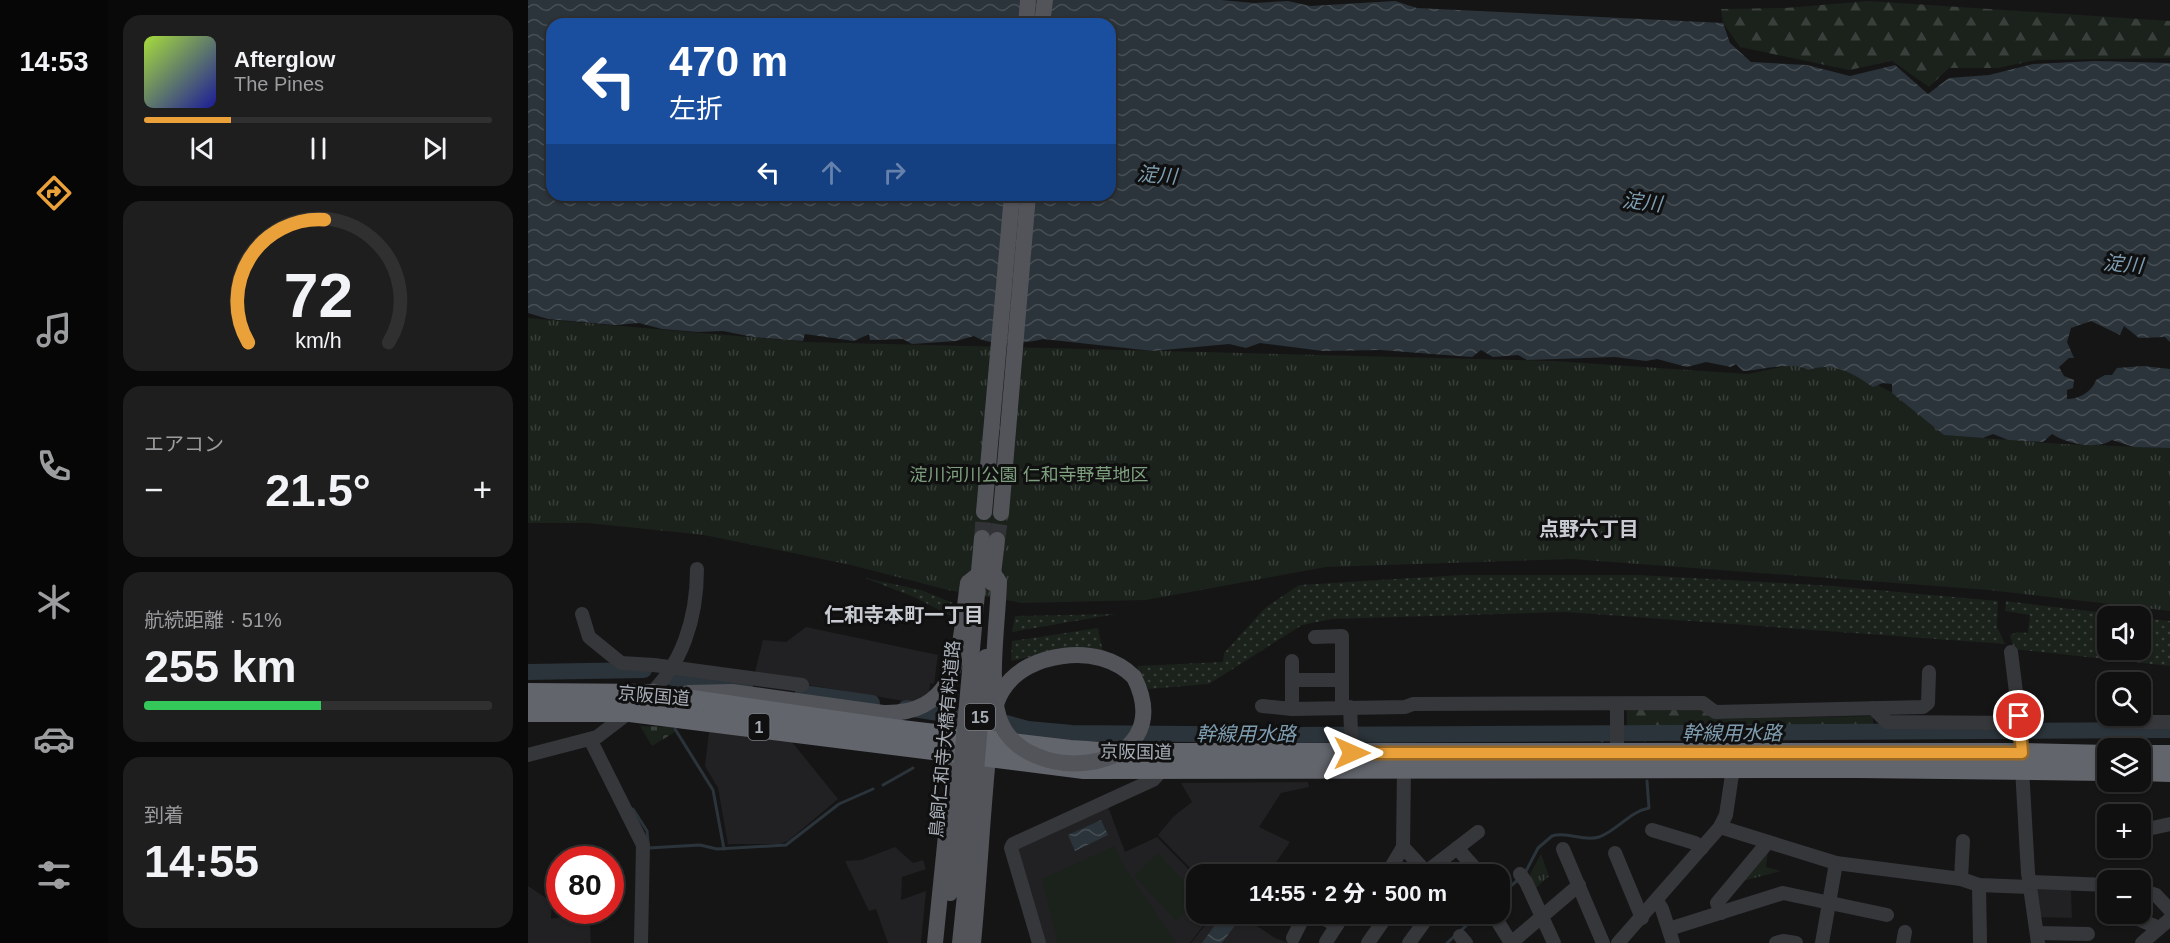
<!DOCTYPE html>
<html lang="ja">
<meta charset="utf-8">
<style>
body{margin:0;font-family:Helvetica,"Noto Sans JP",sans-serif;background:#1e1e1e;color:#f1f3f6;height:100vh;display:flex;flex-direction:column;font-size:22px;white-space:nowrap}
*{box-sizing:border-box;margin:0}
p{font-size:20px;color:#9c9d9f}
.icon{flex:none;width:33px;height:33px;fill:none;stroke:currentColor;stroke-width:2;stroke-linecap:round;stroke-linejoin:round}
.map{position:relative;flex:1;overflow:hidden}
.drawer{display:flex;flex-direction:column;gap:15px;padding:15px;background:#090909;width:420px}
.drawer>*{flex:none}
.hud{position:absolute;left:18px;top:18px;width:570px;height:183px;border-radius:18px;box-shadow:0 2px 4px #0004,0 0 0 2px #303030;background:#1a4fa0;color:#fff;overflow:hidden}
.controls{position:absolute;left:1569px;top:606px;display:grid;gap:12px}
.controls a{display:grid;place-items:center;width:54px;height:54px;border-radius:12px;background:#101010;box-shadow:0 2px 4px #0004,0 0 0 2px #303030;font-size:30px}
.speed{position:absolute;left:18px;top:846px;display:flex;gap:12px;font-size:30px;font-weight:700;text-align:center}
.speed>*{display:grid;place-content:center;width:78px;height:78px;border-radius:50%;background:#101010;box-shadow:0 2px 4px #0004,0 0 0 2px #303030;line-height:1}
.speed .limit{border:9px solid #d22;background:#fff;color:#111}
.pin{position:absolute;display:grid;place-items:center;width:51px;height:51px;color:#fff;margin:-26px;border:3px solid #fff;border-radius:50%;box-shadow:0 2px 6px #0007}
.me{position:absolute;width:66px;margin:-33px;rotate:90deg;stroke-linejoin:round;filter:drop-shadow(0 0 4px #0008)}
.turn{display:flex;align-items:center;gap:21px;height:126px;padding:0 24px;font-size:27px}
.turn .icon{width:78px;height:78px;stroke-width:2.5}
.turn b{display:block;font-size:42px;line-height:51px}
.lanes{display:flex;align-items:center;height:57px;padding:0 24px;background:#0003;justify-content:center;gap:30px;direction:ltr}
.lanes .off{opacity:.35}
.big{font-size:45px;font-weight:800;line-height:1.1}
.drawer .widget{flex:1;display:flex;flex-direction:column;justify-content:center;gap:9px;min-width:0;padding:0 21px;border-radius:18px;background:#1e1e1e}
.drawer .dial{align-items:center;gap:0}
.dial svg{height:156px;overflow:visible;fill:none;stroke:#303030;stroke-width:7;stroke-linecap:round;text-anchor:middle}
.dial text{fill:#f1f3f6;stroke:none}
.song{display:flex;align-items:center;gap:18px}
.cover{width:72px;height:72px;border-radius:9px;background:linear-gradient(135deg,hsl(80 70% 55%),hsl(240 70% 35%))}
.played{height:6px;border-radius:3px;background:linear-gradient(90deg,#eaa139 25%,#303030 25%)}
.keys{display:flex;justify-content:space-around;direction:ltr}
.heat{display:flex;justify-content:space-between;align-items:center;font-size:33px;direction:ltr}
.charge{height:9px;border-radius:4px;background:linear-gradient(90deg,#34c759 51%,#303030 0)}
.trip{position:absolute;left:658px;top:864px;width:324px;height:60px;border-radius:18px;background:#101010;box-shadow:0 2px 4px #0004,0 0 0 2px #303030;font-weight:800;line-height:60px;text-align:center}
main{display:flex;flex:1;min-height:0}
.tab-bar{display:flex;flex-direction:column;width:108px;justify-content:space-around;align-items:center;background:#060606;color:#9c9d9f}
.tab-bar .icon{width:42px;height:42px}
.tab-bar .current{color:#eaa139}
.tab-bar b{font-size:27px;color:#f1f3f6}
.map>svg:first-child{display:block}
.built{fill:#212123}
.grass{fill:url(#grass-dots)}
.forest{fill:url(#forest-firs)}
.cemetery{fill:url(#cemetery-stones)}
.park{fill:url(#park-tufts)}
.pitch{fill:#1b211b}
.water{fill:url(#water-waves);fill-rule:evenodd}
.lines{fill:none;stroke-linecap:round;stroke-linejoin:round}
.stream{stroke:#2b343a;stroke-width:3}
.river{stroke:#2b343a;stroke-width:16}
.major-tunnel{stroke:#323336;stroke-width:16;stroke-dasharray:16 8;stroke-linecap:butt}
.minor{stroke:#36373b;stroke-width:14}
.major{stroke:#52545a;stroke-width:16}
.highway{stroke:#62666c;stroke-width:20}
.major-bridge{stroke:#52545a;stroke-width:16}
.route-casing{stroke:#986925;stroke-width:15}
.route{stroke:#eaa139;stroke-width:10}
.labels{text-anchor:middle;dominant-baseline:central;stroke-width:6;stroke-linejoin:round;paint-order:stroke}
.shield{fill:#101011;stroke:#7a7e84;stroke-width:1.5}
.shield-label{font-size:16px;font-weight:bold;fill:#a7adb6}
.park-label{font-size:18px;fill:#7fa07f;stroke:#101011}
.street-label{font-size:18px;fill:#a7adb6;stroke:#101011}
.water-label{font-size:20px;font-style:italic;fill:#7f9db0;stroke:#101011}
.neighbourhood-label{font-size:20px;font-weight:bold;fill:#c8cbd2;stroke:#101011}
</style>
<main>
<nav class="tab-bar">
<b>14:53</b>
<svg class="icon current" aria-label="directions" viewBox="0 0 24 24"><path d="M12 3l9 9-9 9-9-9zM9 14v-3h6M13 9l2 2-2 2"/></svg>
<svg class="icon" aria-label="music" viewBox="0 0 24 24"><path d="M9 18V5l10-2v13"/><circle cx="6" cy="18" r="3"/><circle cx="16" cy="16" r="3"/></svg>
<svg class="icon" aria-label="phone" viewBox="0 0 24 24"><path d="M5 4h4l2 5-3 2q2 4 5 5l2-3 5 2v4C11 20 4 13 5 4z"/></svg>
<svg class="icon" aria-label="climate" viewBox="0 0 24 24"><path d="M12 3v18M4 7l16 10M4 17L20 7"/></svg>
<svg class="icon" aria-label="car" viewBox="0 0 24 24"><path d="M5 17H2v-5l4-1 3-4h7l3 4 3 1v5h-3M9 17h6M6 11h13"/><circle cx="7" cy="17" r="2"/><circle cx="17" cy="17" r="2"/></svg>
<svg class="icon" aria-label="filters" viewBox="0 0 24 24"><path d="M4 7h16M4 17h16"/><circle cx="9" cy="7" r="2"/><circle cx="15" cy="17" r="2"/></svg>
</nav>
<section class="drawer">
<div class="widget">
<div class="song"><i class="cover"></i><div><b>Afterglow</b><p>The Pines</p></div></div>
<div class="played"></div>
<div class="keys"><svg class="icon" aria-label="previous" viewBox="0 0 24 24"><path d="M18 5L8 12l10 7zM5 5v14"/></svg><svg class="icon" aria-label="pause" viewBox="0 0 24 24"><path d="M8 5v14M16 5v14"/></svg><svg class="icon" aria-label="next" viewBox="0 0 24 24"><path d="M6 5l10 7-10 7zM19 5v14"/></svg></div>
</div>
<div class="widget dial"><svg viewBox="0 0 100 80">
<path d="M14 69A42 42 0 1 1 86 69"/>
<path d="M14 69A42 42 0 0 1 53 6" stroke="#eaa139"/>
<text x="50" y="56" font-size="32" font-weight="700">72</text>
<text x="50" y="72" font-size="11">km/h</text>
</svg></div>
<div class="widget"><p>エアコン</p>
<div class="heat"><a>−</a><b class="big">21.5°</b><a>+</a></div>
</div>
<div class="widget"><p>航続距離 · 51%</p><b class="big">255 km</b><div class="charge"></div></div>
<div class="widget"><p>到着</p><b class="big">14:55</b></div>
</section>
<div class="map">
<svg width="1642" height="943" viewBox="0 0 1642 943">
<defs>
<pattern id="grass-dots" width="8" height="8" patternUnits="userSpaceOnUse" patternTransform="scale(1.5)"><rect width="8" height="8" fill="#1b211b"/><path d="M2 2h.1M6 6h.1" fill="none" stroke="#393f3a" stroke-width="1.8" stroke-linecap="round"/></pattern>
<pattern id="forest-firs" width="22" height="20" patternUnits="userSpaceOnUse" patternTransform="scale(1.5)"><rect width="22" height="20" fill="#1b211b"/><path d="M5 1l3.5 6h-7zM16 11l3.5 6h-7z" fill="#393f3a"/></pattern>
<pattern id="cemetery-stones" width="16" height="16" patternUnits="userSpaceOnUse" patternTransform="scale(1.5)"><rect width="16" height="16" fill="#1b211b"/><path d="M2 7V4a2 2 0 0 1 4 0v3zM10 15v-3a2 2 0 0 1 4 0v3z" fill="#393f3a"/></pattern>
<pattern id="park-tufts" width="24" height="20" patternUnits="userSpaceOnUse" patternTransform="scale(1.5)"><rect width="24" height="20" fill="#1b211b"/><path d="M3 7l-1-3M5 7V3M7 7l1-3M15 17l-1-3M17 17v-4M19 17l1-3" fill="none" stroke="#393f3a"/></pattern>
<pattern id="water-waves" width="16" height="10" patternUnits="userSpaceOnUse" patternTransform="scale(1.5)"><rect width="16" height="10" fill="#2b343a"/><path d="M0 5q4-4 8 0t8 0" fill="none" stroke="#474f54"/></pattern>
</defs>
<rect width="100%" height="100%" fill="#151516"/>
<g class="built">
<polygon points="278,627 410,655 406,684 402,683 401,699 394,704 226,676 235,640 258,642"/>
<polygon points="181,732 264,742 310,799 260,841 251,844 200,844 190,788 177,766"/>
<polygon points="780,782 781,787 753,793 731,827 762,842 740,874 669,875 630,835 646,816 664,802 653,783"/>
<polygon points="579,804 597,852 629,837 669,878 669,914 684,914 662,943 516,943 490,850 493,844"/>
<polygon points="367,847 385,863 395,860 398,869 374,877 373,900 398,891 393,943 360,943 348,909 341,911 317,861 333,860"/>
<polygon points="0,886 24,902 23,919 61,911 63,943 0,943"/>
<polygon points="1506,889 1543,890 1544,918 1509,917"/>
<polygon points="686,914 711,914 747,938 761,943 663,943"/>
</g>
<g class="grass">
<polygon points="933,575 1112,575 1305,586 1470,601 1469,627 1477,644 1038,612 804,619 774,625 681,684 620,689 609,666 695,662 696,653 737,608 771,585"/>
<polygon points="337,578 393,590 425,603 423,616 386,597"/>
<polygon points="1478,601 1602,616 1580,616 1580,650 1612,650 1613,618 1642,621 1642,666 1486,649 1482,635 1489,632 1500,633 1502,615 1477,611"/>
<polygon points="588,614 484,632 487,616"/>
<polygon points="570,628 575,652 540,649 483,661 484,641"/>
</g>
<g class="forest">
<polygon points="1341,1 1642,21 1642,58 1508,60 1470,68 1421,68 1401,87 1364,61 1321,70 1212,47 1195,23 1193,9 1257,8"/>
<polygon points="1099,708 1177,708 1191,719 1345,716 1345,725 1099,725"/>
</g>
<polygon class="cemetery" points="112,726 144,727 147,732 124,746"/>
<g class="park">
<polygon points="0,318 279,342 1026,361 1220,374 1263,365 1315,366 1372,397 1416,435 1534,444 1642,448 1642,611 1461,590 1043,559 798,567 618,600 494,603 420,590 323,565 176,535 60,523 0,523"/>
<polygon points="1240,851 1238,867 1253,871 1211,882"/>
<polygon points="1013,854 1021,876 1007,889 1002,874"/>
</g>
<g class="pitch">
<polygon points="587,846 596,866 648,943 530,943 514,879"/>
<polygon points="630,853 669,895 669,901 648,921 606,876"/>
</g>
<g class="water">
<path d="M0,0H693L726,3L760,1L782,6L867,1L889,8L1195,23L1202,43L1223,62L1279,65L1322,76L1367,65L1400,94L1421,78L1461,75L1505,64L1567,61L1642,63V342L1637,337L1611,338L1596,326L1592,335L1563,321L1543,328L1539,342L1546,358H1541L1531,367L1536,376L1546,380L1545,388L1539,390V399C1551,399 1564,392 1568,380L1577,375H1584L1589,368L1615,366L1642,369V448L1606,447L1584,440C1569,450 1539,444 1524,434L1515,442L1480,440L1465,434L1455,438L1416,435L1364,393V384L1355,383L1345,387C1325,373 1305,361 1280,370C1266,361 1233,370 1215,371L1208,364L1203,367L1178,362L1159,367L1129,359L1118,361L1087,357L999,360L990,355L965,357L953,350L944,357L852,350L795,351L732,343L718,348L701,344L625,351L515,339C495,344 464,347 446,336L428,341L384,344L375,339L342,340L341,334L326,341L277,334L275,341L225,337L195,331L170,332L134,329L111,323L87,325L20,319L0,313ZM24,24H582V195H24Z"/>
<polygon points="573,820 580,835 547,851 540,835"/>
<polygon points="695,914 708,924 694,943 674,943"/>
</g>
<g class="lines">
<g class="stream">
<polyline points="147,729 185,790 196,849"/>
<polyline points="1117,732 1117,740"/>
<polyline points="1074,741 1078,733"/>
<polyline points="355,785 385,768"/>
<polyline points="105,809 119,831 120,842"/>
<polyline points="120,848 172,845 189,849 258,845 311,804 345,789"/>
<path d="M997,873L1010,848L1024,836C1040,831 1055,842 1071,837C1090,830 1101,812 1121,808L1119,781"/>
<polyline points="972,895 991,879"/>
<polyline points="919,943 951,914"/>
</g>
<g class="river">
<polyline points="0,672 116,670"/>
<polyline points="145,678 217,686"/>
<polyline points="275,693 344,703"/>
<polyline points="378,708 451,719"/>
<polyline points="478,723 500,729 544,733 761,735 1642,730"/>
</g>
<g class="major-tunnel">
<polyline points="454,538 456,512"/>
<polyline points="469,540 473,513"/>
</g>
<g class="minor">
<polyline points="54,614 61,637 93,663 126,665 274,685"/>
<polyline points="787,637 814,636 814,708"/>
<polyline points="1483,652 1491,716 1500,873 1510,943"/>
<polyline points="764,661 764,709"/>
<polyline points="764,680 814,680"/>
<path d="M118,698C155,665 169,617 169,569"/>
<polyline points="734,706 764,709 877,707 885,704 1175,703 1187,712 1395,707 1400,703 1401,672"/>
<polyline points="822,707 824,753"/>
<polyline points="1345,708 1359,722 1492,723"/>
<polyline points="1593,722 1642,722"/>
<polyline points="62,739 115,845 113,943"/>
<polyline points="1089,753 1089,705"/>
<polyline points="0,755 69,737 103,711"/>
<polyline points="1192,827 1308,863 1433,879 1451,885 1502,887"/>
<polyline points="1124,830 1167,843 1174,848"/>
<polyline points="1615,830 1642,824"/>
<polyline points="875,847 900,874"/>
<polyline points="929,848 952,874"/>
<polyline points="1035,849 1075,943"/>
<polyline points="1087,853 1114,918"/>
<polyline points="784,870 794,874"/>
<polyline points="898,872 950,832"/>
<polyline points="859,874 875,847 876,769"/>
<polyline points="992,874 998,882 1026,943"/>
<polyline points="1433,879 1435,841"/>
<polyline points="1501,882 1580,885"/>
<polyline points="1451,885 1452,943"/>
<polyline points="1612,890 1628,895 1642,910"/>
<polyline points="1129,901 1134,909 1145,943"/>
<polyline points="1193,913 1189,903 1240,842"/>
<polyline points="785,914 809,925"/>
<polyline points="934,914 938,918"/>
<polyline points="965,914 983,943 1051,885"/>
<polyline points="1587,914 1608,918 1631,928"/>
<polyline points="1141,929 1255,893 1359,915"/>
<polyline points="1509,933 1560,934"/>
<polyline points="932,936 938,943"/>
<polyline points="765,938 777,914"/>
<polyline points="798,942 816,914"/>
<polyline points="511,943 483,848 485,844 625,780 635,769"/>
<polyline points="840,943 860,914"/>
<polyline points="881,943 902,914"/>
<polyline points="1090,943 1192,827 1198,815 1205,768"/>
<polyline points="1248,943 1255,941 1268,943"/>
<polyline points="1294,943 1308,863"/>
<polyline points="1375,943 1377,932"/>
<polyline points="1614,943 1642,919"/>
</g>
<g class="major">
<polyline points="498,24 500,0"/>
<polyline points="514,24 517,0"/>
<polyline points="456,512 484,195"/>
<polyline points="473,513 500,195"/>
<path d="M160,693L204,692L355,713C436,715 431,642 440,583L451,574"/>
<polyline points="407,943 427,747"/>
<polyline points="432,943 437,895"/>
<path d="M445,943C451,881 454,819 460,757C462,737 463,709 474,691C487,669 512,659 535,656C561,652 588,659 606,677"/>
</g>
<g class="highway">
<polyline points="0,693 123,694 365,729 542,750 592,753 1494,753 1580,755"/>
<polyline points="0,712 102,712 556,769 1329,768 1580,771"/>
<polyline points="1612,755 1642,755"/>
<polyline points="1612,771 1642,772"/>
</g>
<g class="major-bridge">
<path d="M465,573L471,582C470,620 460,684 471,718C495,791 655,775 606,677"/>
<polyline points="464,583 469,540"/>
<polyline points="422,893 454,538"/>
<polyline points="437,895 458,657"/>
</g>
</g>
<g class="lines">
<g class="route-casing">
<polyline id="route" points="824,753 1494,753 1491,716"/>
</g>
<use href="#route" class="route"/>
</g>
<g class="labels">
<g class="shield">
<rect x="437" y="704" width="30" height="26" rx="4.5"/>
<rect x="220.5" y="714" width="21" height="26" rx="4.5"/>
</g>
<g class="shield-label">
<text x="452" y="717">15</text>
<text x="231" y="727">1</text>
</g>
<g class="park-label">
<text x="501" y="475">淀川河川公園 仁和寺野草地区</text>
</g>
<g class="street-label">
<text transform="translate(126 696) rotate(5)">京阪国道</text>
<text transform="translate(417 739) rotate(-85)">鳥飼仁和寺大橋有料道路</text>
<text transform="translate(608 752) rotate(1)">京阪国道</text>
</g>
<g class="water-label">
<text transform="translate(629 175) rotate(4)">淀川</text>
<text transform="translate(1114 202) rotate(6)">淀川</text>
<text transform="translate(1595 264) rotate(5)">淀川</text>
<text x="1204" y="733">幹線用水路</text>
<text x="718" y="734">幹線用水路</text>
</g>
<g class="neighbourhood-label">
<text x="1061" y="529">点野六丁目</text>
<text x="376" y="615">仁和寺本町一丁目</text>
</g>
</g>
</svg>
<div class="controls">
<a><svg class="icon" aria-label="sound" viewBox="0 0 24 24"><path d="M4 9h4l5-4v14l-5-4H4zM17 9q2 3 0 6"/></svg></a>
<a><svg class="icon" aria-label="search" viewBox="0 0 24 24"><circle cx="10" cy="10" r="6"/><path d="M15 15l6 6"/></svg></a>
<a><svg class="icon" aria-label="layers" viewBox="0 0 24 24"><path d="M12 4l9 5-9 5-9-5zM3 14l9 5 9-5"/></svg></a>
<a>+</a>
<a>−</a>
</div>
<div class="speed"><div class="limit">80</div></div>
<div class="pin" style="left:1491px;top:716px;background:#d93025"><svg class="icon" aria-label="arrive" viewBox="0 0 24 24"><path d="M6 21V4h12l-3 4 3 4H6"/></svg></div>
<svg class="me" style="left:824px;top:753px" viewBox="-20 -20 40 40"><path d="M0-17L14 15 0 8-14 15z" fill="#eaa139" stroke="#fff" stroke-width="4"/></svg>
<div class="trip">14:55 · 2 分 · 500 m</div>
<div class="hud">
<div class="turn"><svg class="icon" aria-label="left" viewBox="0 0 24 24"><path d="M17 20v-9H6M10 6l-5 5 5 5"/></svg><div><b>470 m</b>左折</div></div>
<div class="lanes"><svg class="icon" aria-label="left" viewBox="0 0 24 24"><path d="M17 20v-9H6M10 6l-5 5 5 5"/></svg><svg class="icon off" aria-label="ahead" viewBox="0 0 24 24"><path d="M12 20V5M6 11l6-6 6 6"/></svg><svg class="icon off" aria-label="right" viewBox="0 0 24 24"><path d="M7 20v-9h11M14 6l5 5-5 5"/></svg></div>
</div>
</div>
</main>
